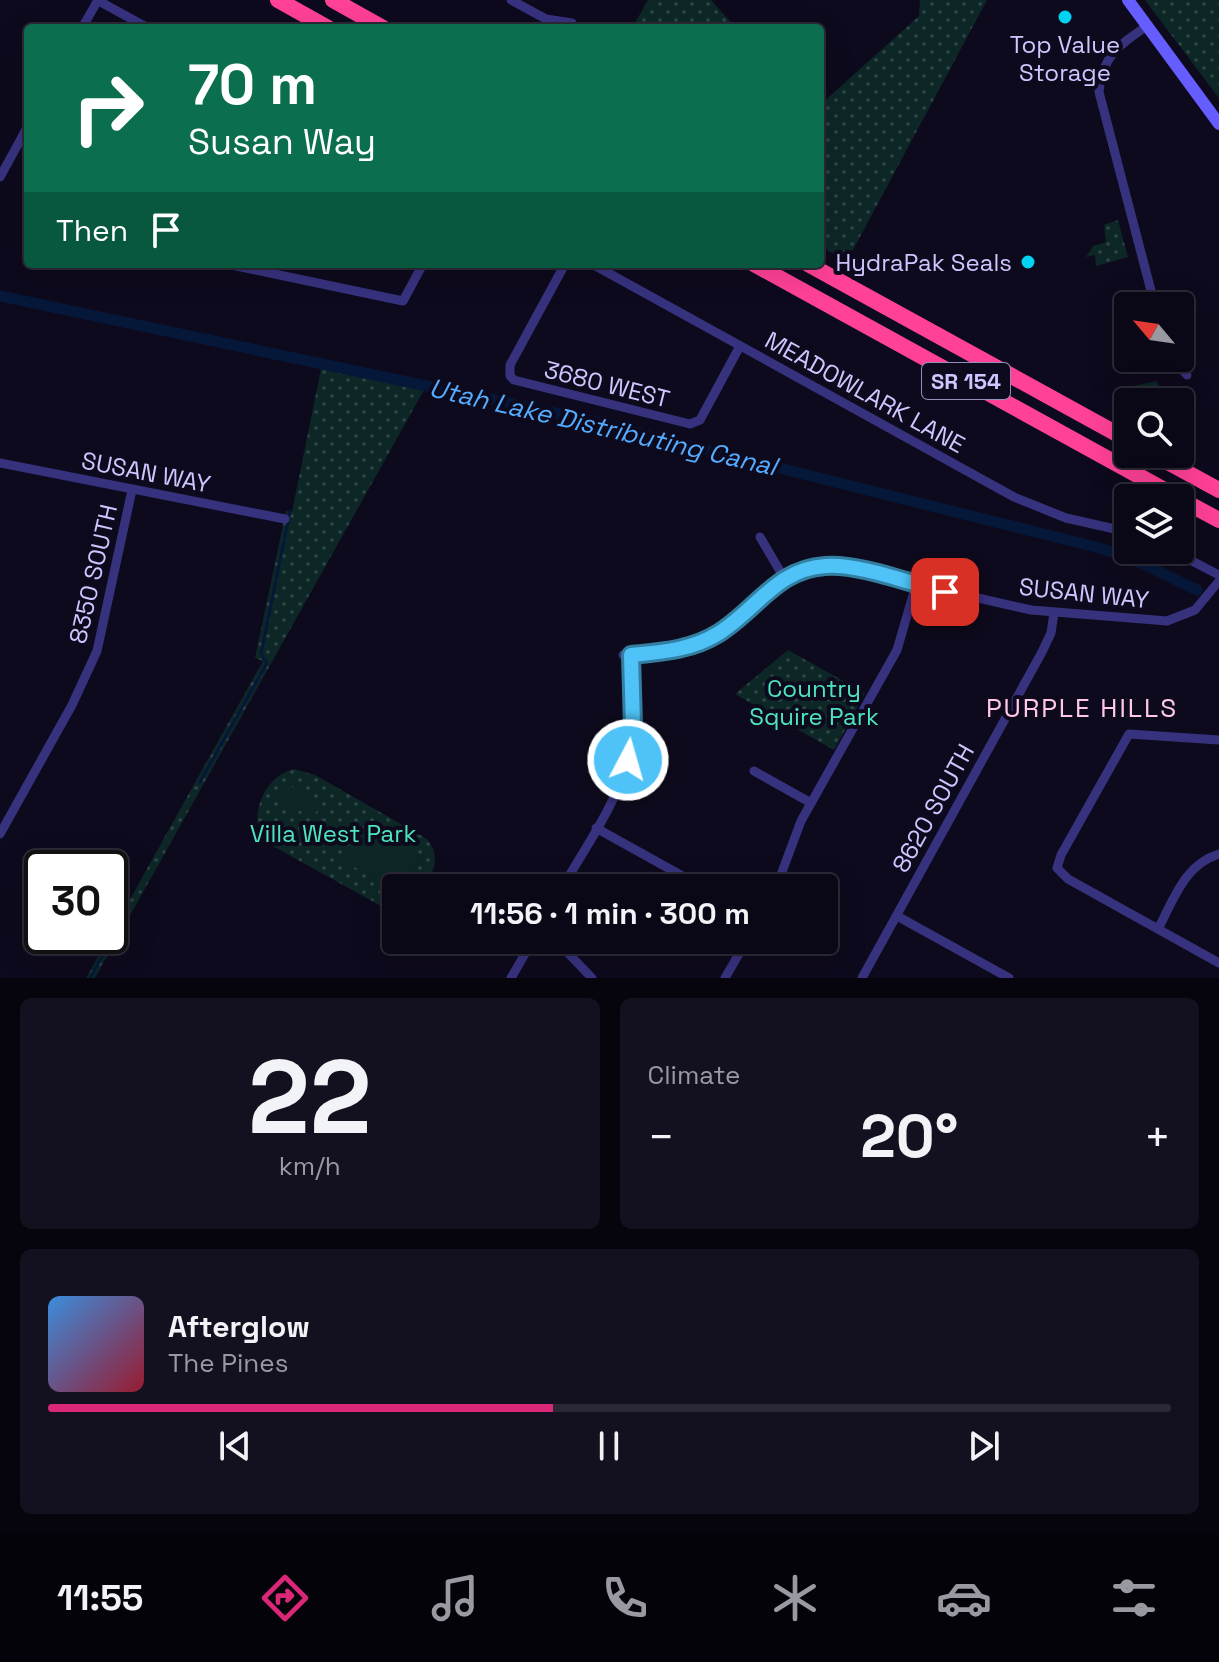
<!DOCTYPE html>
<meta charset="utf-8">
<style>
body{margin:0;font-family:"Space Grotesk",sans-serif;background:#13111f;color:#f1f3f6;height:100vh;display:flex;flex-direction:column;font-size:30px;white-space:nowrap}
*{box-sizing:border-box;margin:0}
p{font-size:26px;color:#999aa1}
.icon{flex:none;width:44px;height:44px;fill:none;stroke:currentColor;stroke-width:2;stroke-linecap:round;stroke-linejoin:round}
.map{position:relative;height:978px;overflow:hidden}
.side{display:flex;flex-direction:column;gap:20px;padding:20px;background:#06040c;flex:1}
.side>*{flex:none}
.banner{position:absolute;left:24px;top:24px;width:800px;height:244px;border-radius:8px;box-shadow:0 8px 32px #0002,0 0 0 2px #2a2935;background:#0b6e4f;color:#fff;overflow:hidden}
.needle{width:52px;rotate:299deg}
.buttons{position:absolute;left:1114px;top:292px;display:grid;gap:16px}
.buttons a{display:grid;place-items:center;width:80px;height:80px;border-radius:8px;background:#0a0816;box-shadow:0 8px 32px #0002,0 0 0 2px #2a2935;font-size:40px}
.speed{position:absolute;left:24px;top:850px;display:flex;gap:16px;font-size:40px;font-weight:700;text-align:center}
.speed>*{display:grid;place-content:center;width:104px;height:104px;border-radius:50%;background:#0a0816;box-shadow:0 8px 32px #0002,0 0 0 2px #2a2935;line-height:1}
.speed .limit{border:4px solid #111;border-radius:12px;background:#fff;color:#111}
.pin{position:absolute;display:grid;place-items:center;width:68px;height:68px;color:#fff;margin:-34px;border-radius:16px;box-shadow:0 4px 12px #0006}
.me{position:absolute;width:88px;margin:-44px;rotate:6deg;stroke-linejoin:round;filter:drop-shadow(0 0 6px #0008)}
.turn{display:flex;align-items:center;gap:28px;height:168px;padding:0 32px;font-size:36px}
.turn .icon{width:104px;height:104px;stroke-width:2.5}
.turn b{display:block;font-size:56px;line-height:68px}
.then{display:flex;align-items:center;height:76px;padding:0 32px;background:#0003;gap:16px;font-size:30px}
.big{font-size:60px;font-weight:800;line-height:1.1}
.side .card{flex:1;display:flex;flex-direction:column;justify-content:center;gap:12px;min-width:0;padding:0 28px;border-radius:12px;background:#13111f}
.side .dial{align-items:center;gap:0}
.dial b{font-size:104px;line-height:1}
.song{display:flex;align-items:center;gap:24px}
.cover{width:96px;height:96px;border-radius:12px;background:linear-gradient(135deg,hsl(210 70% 55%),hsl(350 70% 35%))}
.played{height:8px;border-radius:4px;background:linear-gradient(90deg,#db2777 45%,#2a2935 45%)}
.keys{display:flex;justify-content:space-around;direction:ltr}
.heat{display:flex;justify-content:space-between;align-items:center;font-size:44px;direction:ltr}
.side .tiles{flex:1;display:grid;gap:20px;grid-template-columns:1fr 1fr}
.card:last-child{grid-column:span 2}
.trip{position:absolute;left:382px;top:874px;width:456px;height:80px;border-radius:8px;background:#0a0816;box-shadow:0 8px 32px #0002,0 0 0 2px #2a2935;font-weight:800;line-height:80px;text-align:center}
.tabs{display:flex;height:128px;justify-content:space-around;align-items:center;background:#040309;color:#999aa1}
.tabs .icon{width:56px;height:56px}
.tabs .active{color:#db2777}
.tabs b{font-size:36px;color:#f1f3f6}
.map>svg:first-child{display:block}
.grass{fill:url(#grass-dots)}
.garden{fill:#0d2727}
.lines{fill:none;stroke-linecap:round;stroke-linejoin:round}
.stream{stroke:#06183a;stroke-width:3}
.canal{stroke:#06183a;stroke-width:11}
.street{stroke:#37327e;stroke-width:9}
.secondary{stroke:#655dff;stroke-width:12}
.highway{stroke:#ff4197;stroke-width:16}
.route-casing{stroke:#337fa1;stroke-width:20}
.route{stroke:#4fc3f7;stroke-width:14}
.poi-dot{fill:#00d3f1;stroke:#0e0a1d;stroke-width:3}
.labels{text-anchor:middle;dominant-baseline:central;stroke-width:8;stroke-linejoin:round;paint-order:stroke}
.shield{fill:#0e0a1d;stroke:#948ebb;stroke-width:2}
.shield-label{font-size:22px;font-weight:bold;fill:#cec6ff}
.poi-label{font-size:24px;fill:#cec6ff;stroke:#0e0a1d}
.street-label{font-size:24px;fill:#cec6ff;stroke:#0e0a1d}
.park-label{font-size:24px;fill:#4de4c2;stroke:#0e0a1d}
.water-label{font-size:26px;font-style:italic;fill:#54abff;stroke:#0e0a1d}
.neighbourhood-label{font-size:26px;letter-spacing:2px;fill:#ffc8ea;stroke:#0e0a1d}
</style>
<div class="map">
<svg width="1219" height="978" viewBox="0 0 1219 978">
<defs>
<pattern id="grass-dots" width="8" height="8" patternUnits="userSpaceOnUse" patternTransform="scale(2)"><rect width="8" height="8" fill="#0d2727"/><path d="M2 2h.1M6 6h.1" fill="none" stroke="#2f4547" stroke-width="1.8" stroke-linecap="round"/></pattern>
</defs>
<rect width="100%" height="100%" fill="#0e0a1d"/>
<g class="grass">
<polygon points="648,0 711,0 736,28 632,28"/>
<polygon points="920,0 987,0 847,261 820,246 820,105 919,16"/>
<polygon points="1145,0 1219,0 1219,98"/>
<polygon points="1118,220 1128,257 1096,266 1095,255 1086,257 1093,246 1106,242 1104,225"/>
<polygon points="321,369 424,390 95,978 86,978 263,661 255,658 286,511 292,512"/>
<polygon points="1157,381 1161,394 1173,402 1128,402 1128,416 1112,407 1120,389"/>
<polygon points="788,650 865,693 834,750 735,694"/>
<path d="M294,769L315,775L427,839C441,857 434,870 424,888H396V911H390L262,840C249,813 265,776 294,769Z"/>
</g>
<g class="garden">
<polygon points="287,784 321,803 313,818 278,799"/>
<polygon points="366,823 422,855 402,888 396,891 344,861"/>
</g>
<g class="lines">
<g class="stream">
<polyline points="200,782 267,663 261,654 290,511"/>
<polyline points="90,978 112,939"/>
</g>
<polyline class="canal" points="0,296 579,418 1096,547 1131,558 1197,590"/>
<g class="street">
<polyline points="97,0 148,28"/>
<polyline points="511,0 546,19 572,23"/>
<path d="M1147,26C1119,45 1102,56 1099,92L1155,306"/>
<polyline points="82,28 98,0"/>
<polyline points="0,177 28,126"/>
<polyline points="227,264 403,301 423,264"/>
<polyline points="565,264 510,365 510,376 514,380 690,424 700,420 740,346"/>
<polyline points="592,264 1014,497 1066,518 1128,532"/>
<polyline points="1171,358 1187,375"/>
<polyline points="0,463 285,519"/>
<polyline points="760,537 784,578"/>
<polyline points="1171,550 1219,575"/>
<path d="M623,655C651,653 682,653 708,639C754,615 779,560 838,566L1031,610L1167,621L1195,610L1219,581"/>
<polyline points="1219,740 1129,734 1061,855 1057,868 1068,879 1219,963"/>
<polyline points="754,771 811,803"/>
<polyline points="596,828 704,888"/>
<polyline points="0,834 72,705 97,651 132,490"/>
<path d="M562,888C585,848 615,806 628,761C637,727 632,689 631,655"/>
<polyline points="776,888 801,821 897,650 916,585"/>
<polyline points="897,916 1009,978"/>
<path d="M1158,929C1174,899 1185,864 1219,854"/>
<polyline points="549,940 567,952 592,978"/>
<polyline points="797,940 804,944"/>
<polyline points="511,978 533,940"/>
<polyline points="725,978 747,940"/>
<polyline points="862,978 1042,652 1051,633 1054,613"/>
</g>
<polyline class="secondary" points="1128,0 1219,124"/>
<g class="highway">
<polyline points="278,0 328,28"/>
<polyline points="333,0 383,28"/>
<polyline points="754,264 1179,498"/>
<polyline points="808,264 1128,440"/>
<polyline points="1153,454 1219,490"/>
<polyline points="1180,499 1219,520"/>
</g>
</g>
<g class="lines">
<g class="route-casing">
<path id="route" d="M628,760L633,726L631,655C662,652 692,650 719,633C757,609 777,569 825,566C859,563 911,584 945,592"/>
</g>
<use href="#route" class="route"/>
</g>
<g class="poi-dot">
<circle cx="1065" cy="17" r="8"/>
<circle cx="1028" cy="262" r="8"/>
</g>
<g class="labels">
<rect class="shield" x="922" y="363" width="88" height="36" rx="6"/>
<g class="shield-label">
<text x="966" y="381">SR 154</text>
</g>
<g class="poi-label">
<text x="1065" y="44">Top Value<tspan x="1065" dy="28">Storage</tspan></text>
<text x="1012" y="262" text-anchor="end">HydraPak Seals</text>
</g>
<g class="street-label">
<text transform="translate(607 384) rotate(14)">3680 WEST</text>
<text transform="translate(865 392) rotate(29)">MEADOWLARK LANE</text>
<text transform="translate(146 472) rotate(11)">SUSAN WAY</text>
<text transform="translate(93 574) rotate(-77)">8350 SOUTH</text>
<text transform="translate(1084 593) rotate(6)">SUSAN WAY</text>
<text transform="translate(933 808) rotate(-61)">8620 SOUTH</text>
</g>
<g class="park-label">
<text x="814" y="688">Country<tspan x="814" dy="28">Squire Park</tspan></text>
<text x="333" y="833">Villa West Park</text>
</g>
<g class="water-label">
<text transform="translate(603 427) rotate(13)">Utah Lake Distributing Canal</text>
</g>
<g class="neighbourhood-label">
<text x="1082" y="708">PURPLE HILLS</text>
</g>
</g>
</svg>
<div class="buttons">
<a><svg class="needle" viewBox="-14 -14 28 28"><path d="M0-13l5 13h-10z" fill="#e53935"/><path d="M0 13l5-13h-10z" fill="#999aa1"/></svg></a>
<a><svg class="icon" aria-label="search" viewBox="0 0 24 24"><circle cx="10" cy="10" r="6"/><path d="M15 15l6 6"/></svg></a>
<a><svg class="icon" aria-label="layers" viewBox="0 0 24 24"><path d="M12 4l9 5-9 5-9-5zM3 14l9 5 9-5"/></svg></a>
</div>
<div class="speed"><div class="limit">30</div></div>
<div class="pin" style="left:945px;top:592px;background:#d93025"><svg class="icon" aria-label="arrive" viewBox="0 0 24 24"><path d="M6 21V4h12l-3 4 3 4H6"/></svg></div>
<svg class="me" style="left:628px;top:760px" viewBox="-20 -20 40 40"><circle r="17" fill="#4fc3f7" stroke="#fff" stroke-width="3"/><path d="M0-11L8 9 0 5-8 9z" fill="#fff"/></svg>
<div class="trip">11:56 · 1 min · 300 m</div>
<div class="banner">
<div class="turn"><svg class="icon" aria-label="right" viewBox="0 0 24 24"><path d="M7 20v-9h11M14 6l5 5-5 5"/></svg><div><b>70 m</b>Susan Way</div></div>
<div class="then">Then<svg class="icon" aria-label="arrive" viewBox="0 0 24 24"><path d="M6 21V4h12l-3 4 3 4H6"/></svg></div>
</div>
</div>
<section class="side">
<div class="tiles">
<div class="card dial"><b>22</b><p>km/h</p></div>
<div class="card"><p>Climate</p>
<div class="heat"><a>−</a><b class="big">20°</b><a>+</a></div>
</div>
<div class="card">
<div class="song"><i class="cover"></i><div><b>Afterglow</b><p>The Pines</p></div></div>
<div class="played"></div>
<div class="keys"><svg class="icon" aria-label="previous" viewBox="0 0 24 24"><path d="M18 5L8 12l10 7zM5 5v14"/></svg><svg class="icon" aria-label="pause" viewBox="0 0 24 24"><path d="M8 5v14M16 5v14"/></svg><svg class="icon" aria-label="next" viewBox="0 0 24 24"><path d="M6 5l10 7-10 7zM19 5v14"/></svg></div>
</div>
</div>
</section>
<nav class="tabs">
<b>11:55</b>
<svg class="icon active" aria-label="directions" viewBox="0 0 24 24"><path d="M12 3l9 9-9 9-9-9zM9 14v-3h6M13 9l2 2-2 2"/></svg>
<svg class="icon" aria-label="music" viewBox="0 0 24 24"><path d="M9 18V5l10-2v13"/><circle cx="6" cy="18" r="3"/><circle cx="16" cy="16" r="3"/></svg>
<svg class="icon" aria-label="phone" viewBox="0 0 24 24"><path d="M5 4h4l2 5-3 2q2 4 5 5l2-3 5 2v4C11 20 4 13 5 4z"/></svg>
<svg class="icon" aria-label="climate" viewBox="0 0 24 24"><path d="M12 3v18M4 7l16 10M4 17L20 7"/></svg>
<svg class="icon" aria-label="car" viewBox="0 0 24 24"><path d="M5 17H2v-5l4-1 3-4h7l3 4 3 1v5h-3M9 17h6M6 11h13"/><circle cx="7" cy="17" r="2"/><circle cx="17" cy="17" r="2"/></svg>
<svg class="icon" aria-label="filters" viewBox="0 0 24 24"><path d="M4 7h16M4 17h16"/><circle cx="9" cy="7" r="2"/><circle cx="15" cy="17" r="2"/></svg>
</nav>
